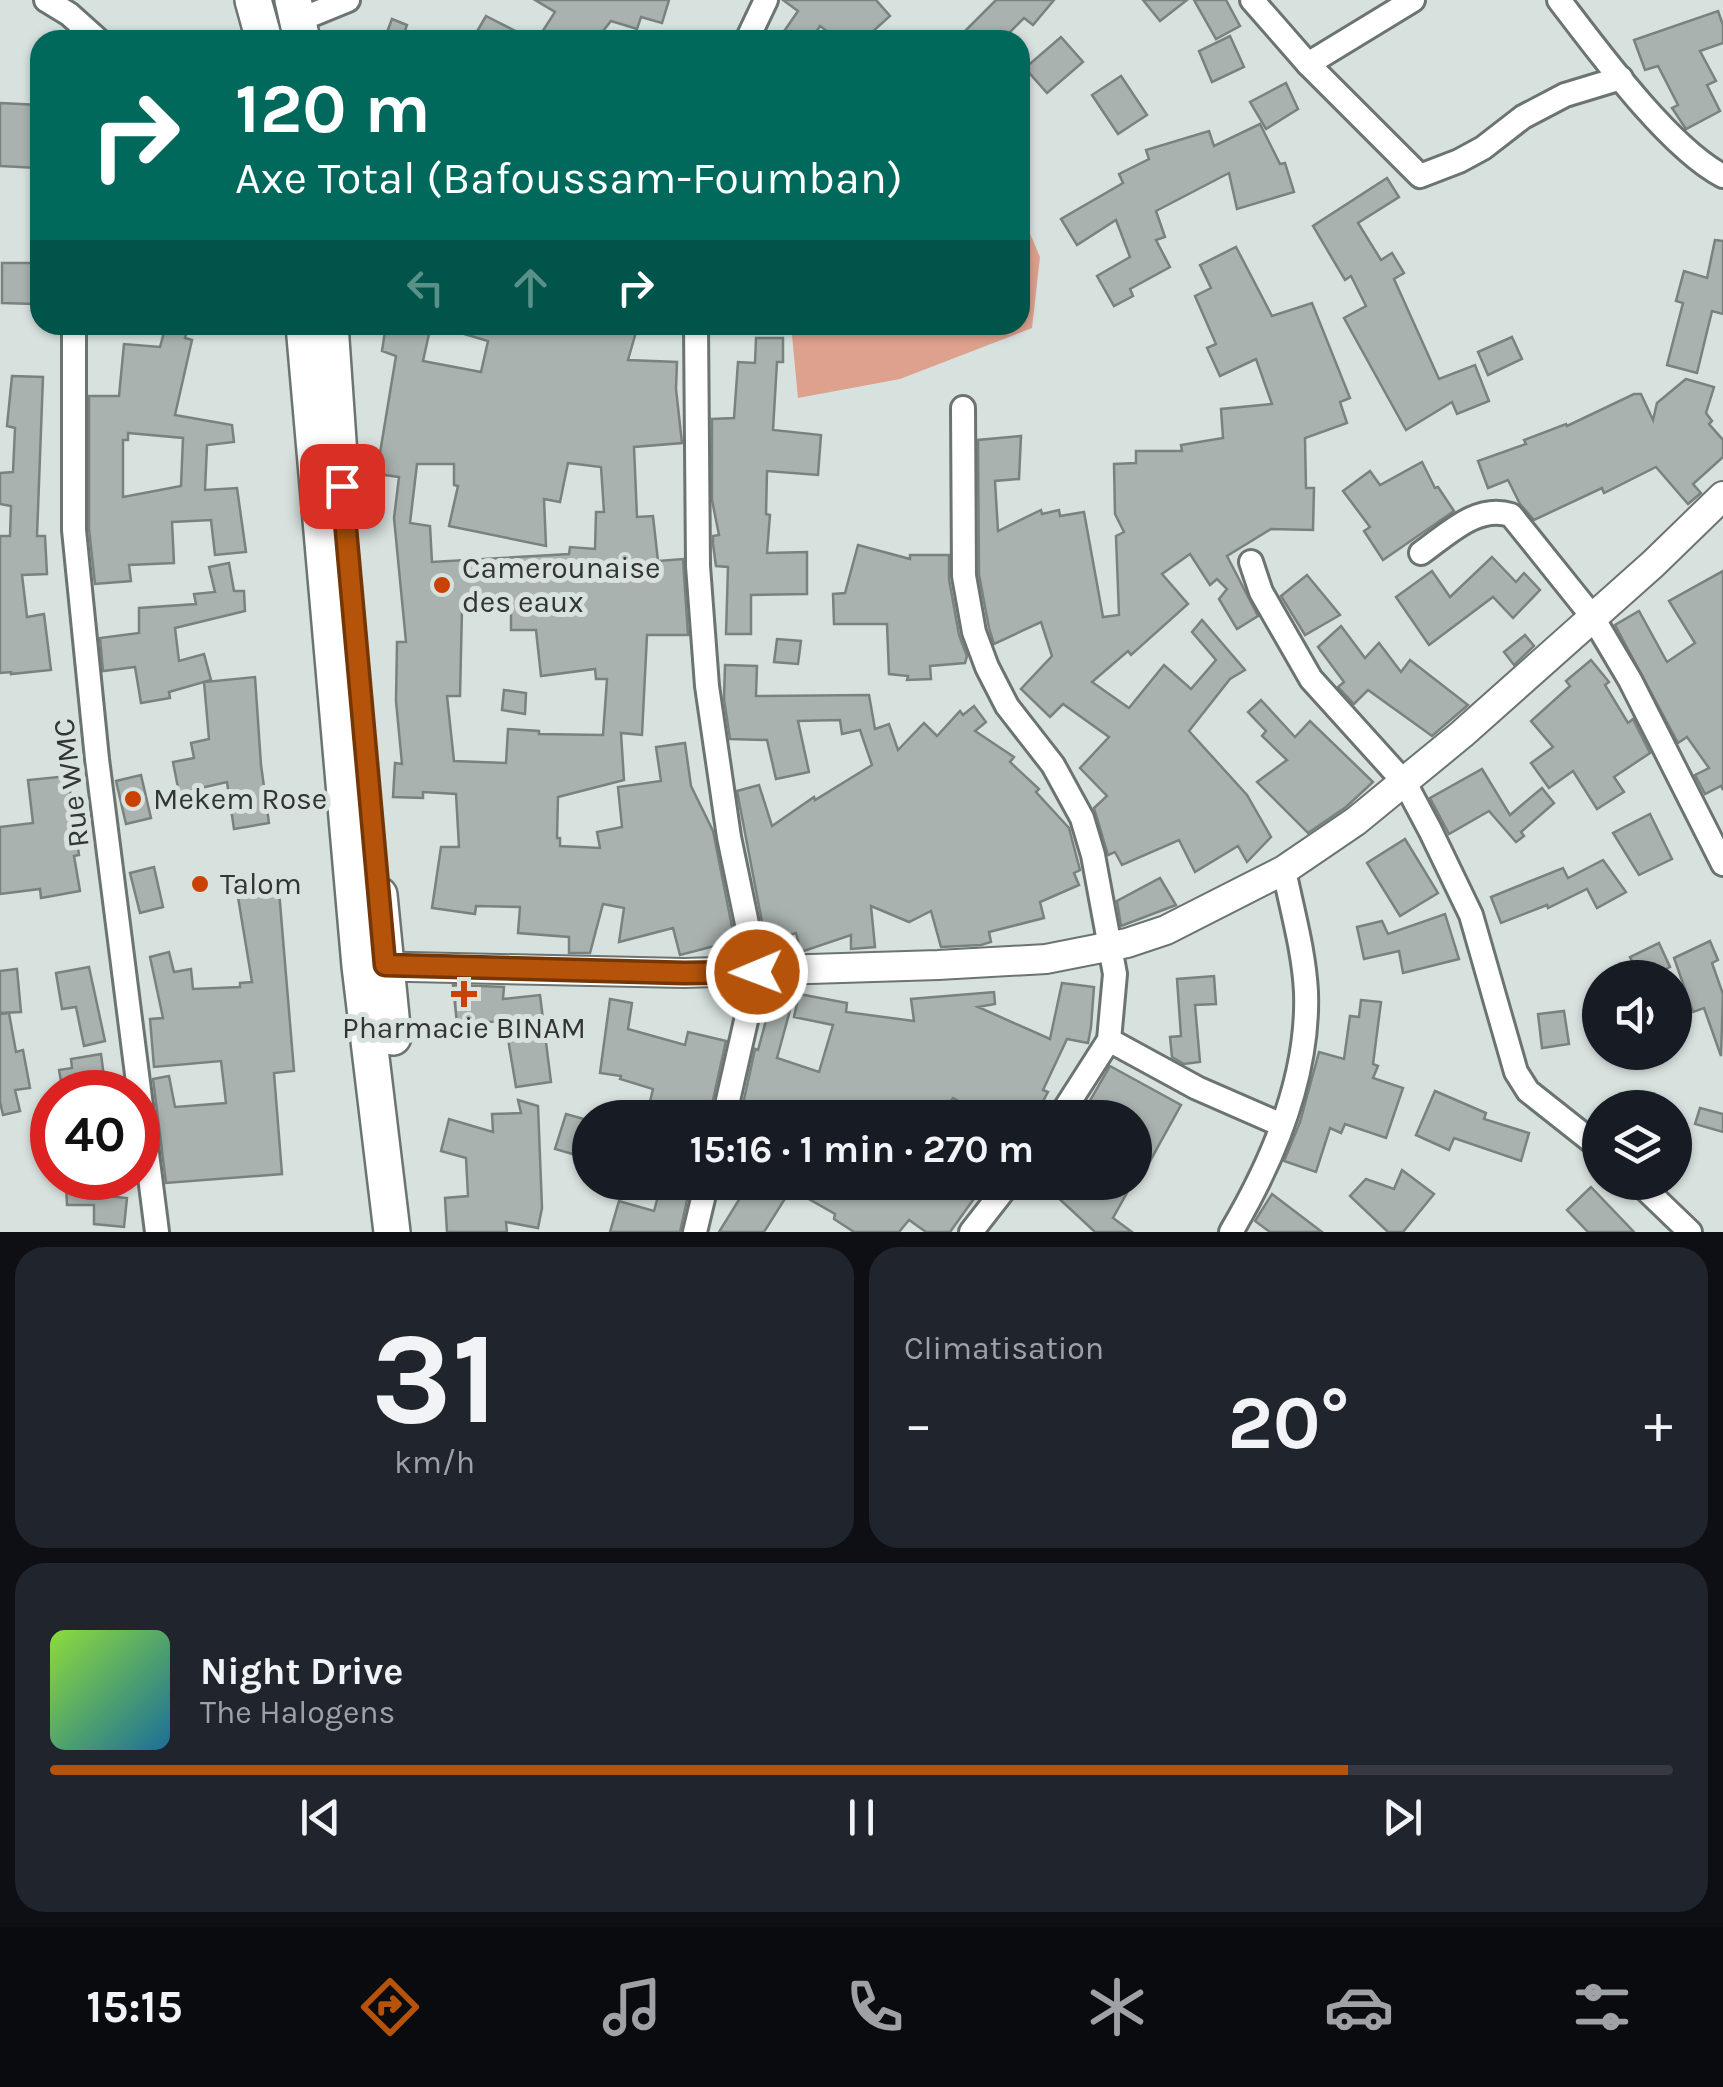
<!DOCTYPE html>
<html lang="fr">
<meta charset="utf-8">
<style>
body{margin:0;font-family:Karla,sans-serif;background:#20242c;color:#f1f3f6;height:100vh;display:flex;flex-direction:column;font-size:38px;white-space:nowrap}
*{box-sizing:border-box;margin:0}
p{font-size:32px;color:#9ea1a6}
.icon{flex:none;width:55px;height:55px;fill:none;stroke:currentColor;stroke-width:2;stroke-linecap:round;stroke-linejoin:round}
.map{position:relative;height:1232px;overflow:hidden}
.drawer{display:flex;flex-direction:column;gap:15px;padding:15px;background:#0d0f14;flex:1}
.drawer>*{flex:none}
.guide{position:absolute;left:30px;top:30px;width:1000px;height:305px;border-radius:30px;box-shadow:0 2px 8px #0004;background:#00695c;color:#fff;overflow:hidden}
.fabs{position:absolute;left:1582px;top:960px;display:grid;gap:20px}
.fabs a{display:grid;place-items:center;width:110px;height:110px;border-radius:50%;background:#171b24;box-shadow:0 2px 8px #0004;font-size:50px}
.speed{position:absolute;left:30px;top:1070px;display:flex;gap:20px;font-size:50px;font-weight:700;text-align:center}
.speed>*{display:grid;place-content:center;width:130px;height:130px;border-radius:50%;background:#171b24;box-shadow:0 2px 8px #0004;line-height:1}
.speed .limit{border:15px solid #d22;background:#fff;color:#111}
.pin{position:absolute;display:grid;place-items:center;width:85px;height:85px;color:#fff;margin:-42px;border-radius:20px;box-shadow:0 5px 15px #0006}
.me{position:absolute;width:110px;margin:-55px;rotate:269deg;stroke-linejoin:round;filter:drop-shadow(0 0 8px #0008)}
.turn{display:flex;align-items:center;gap:35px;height:210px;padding:0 40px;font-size:45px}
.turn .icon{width:130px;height:130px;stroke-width:2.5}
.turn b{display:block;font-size:70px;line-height:85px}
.lanes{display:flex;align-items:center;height:95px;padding:0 40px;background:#0003;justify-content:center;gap:50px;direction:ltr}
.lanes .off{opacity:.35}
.big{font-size:75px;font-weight:700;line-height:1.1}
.drawer .tile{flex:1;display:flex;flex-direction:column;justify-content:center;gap:15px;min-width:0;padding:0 35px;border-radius:30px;background:#20242c}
.drawer .dial{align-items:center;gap:0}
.dial b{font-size:130px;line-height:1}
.song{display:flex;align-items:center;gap:30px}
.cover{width:120px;height:120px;border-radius:15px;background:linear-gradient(135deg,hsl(90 70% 55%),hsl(200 70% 35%))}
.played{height:10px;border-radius:5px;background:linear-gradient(90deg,#b45309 80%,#363941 80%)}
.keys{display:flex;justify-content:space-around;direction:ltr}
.heat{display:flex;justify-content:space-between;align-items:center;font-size:55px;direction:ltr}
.drawer .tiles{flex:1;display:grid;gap:15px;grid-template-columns:1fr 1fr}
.tile:last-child{grid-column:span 2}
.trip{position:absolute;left:572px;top:1100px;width:580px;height:100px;border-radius:50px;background:#171b24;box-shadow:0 2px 8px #0004;font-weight:700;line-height:100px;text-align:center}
.dock{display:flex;height:160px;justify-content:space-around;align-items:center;background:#090b0e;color:#9ea1a6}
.dock .icon{width:70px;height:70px}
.dock .on{color:#b45309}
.dock b{font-size:45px;color:#f1f3f6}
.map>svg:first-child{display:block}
.green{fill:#dda18e}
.building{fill:#a9b2af;stroke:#79827f;stroke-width:2.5;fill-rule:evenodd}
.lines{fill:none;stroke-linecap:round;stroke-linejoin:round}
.minor-casing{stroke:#6b7471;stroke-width:28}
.tertiary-casing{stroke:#6b7471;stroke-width:32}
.trunk-casing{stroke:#6b7471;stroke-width:40}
.minor{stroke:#fff;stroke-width:22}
.tertiary{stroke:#fff;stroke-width:28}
.trunk{stroke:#fff;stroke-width:35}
.route-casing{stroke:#753606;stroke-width:25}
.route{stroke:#b45309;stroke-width:18}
.poi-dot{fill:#c94203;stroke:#d7e1de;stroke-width:4}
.labels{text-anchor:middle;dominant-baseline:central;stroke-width:10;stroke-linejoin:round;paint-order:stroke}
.poi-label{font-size:30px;fill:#323534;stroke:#d7e1de;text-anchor:start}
.street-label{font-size:30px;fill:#323534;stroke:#d7e1de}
</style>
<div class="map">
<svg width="1723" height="1232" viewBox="0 0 1723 1232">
<rect width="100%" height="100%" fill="#d7e1de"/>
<polygon class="green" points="1020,210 1040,257 1032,328 900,379 798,398 791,325 1020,325"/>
<g class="building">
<polygon points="535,0 669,0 662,23 641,17 637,29 611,21 596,40 537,40 555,12"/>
<polygon points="783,0 876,0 890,16 871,33 877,40 839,40 820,26 811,40 778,40 798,11"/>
<polygon points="996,0 1054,0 1033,25 1024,18 1002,40 956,40"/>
<polygon points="1143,0 1187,0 1160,21"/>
<polygon points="1194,0 1226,0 1240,26 1216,39"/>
<polygon points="1718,11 1723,25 1723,43 1700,51 1716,81 1707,85 1720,111 1686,129 1672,108 1678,105 1658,66 1645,70 1634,40"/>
<polygon points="486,16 533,40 472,40"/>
<polygon points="392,19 407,25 402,40 384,40"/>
<polygon points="1230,36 1244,67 1212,82 1199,51"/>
<polygon points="1061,37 1083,62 1047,93 1025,68"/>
<polygon points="1121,76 1147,115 1118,134 1092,95"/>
<polygon points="1286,83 1298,109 1266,129 1250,102"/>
<polygon points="0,103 40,105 37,168 0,166"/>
<polygon points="1260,124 1280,164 1285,163 1294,192 1237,209 1229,173 1156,211 1165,237 1156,240 1170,267 1130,289 1133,296 1114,306 1097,276 1130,257 1116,220 1077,245 1061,219 1123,183 1119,174 1149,159 1146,150 1209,131 1214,146"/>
<polygon points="1387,178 1399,197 1358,223 1381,260 1392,253 1404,273 1394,279 1439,379 1475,365 1489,401 1457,414 1452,402 1406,430 1344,318 1366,306 1351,276 1345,280 1313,226"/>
<polygon points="1715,240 1723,241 1723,314 1712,311 1697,373 1667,365 1683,303 1676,301 1684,271 1707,278"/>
<polygon points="1236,247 1272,316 1312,303 1350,398 1340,402 1347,423 1305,438 1306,488 1314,488 1313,530 1271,529 1227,556 1258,616 1237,629 1219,599 1227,589 1217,579 1210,585 1190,554 1162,574 1188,604 1131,655 1128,651 1092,682 1129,708 1164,665 1191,689 1216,660 1192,632 1202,620 1245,670 1230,679 1189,731 1247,795 1271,837 1247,862 1238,846 1195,872 1179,840 1122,865 1115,852 1108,855 1094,808 1107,796 1080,768 1109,737 1063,704 1050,717 1021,689 1052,656 1041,622 994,644 989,628 979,575 978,440 1021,436 1019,479 995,481 998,531 1041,510 1042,514 1059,510 1060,516 1084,512 1103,617 1119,615 1116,536 1124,532 1115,514 1114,464 1136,463 1136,451 1182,451 1181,445 1223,438 1221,409 1272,404 1256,359 1220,376 1207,348 1216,344 1195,296 1211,288 1200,265"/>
<polygon points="2,263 36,263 34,304 2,303"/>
<path d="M166,325H188L185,338L192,340L175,415L232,425L234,442L207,445L205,490L237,488L246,552L215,555L211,520L172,522L174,563L129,565L131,581L95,584L89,529V396H119L124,344L160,347ZM128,433L183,438L181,486L123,497V440H128Z"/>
<path d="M386,325H431L423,361L481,372L488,341L451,330V325H638L628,360L677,362L676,389L682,443L634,447L637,517L653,516L658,561L683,559L688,635H647L642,735L621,733L624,780L558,797L557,838H560V846L600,848L597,832L622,827L618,787L661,781L656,747L685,743L691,786L713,831L736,947L718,948V945L680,955L673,928L619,942L624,908L603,904L590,953H569V937L518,933L520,907L476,906L475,914L432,908L441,847H459L456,794L423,792V798L393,797L395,763L402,764L396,701L397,642H406L394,518L399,477L385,475L378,465L396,356L382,351ZM568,463L601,467L604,512H596L595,549L570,547L569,554L432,562L430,526L410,523L417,464H454V485L458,486L449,526L546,546L544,499L560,502ZM511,607V630H536L541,676L595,669L596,679H607L603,735L539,734V731L508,729L506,763L454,761L447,696H460L462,609Z"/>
<polygon points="1512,337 1522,359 1488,375 1478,352"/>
<polygon points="756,338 783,338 783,362 777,362 773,430 821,435 818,475 767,471 766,514 770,515 767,553 807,552 807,594 751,595 751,634 726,634 728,567 716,566 713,544 713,536 719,535 712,500 712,419 734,418 738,362 755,363"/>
<polygon points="12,376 43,377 37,536 45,536 47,574 22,575 27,617 44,614 51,670 11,674 11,672 0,673 0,536 10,536 11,506 0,504 0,473 13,472 15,428 7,426"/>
<polygon points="1686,379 1714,387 1706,413 1712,421 1709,424 1723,440 1723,457 1693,484 1701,493 1688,504 1656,467 1604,493 1602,488 1534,520 1520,504 1508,480 1488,488 1478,461 1526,444 1524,440 1566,424 1567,426 1634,394 1641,394 1653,420 1657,403"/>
<polygon points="1422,462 1435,488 1438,487 1454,511 1383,560 1364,531 1370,527 1343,491 1370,471 1380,485"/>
<polygon points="858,545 910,559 910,555 949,555 949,579 959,635 967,656 965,663 930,666 931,679 907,680 908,676 889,674 887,624 834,624 833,594 845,593"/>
<polygon points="1492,557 1516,582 1524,573 1540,590 1513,618 1493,597 1429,645 1396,597 1432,571 1450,597"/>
<polygon points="229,563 234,591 244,591 245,611 175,628 179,661 204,654 211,680 169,692 170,698 141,703 135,667 103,671 100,638 139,633 139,608 196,604 194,594 215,592 209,567"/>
<polygon points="1723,571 1723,790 1721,786 1705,794 1695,775 1709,768 1687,737 1678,743 1615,625 1639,611 1667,662 1695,643 1669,601"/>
<polygon points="1307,575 1340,615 1305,635 1281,596"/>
<polygon points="1341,626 1365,658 1379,643 1401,672 1410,660 1468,705 1432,736 1368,690 1354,704 1338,687 1344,682 1318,647"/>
<polygon points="1525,635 1534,646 1514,665 1504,652"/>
<polygon points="777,639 801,641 798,664 774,662"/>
<polygon points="1591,660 1609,682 1605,685 1628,723 1633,719 1650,753 1614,777 1624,792 1597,809 1573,771 1549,788 1531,763 1553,747 1531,721 1570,686 1566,681"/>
<polygon points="725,665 757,666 756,696 869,695 875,729 889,724 898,750 924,723 937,736 960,711 963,715 974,706 986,722 975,731 1014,757 1010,762 1039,789 1036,792 1069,828 1080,870 1074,873 1079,885 1040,902 1044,918 989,932 991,942 981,945 941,947 931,911 909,922 871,906 875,947 851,949 851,935 801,952 796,933 766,943 737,791 759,785 772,826 814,797 815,800 872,765 860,730 842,734 840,720 798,721 809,772 776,779 767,740 730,739 724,699"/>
<polygon points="255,677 261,765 269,823 234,829 227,782 179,793 173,762 194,758 191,743 209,739 204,682"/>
<polygon points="504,690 526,693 525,714 502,710"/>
<polygon points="1261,700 1295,737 1310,721 1373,782 1346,807 1308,833 1257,782 1287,760 1262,736 1266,731 1248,712"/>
<polygon points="1482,769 1510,815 1542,788 1554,803 1521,832 1524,836 1516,842 1489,811 1449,834 1430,798"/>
<polygon points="141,775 151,818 126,824 116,781"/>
<polygon points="68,776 79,855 74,856 80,891 41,898 40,889 0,894 0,827 33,823 28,780"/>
<polygon points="1650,814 1672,859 1639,875 1613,833"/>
<polygon points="1405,839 1438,893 1400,916 1367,863"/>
<polygon points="1603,860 1626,892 1597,908 1587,889 1548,908 1547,905 1501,923 1491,897 1563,868 1568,878"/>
<polygon points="154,867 163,907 140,913 130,873"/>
<polygon points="1160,878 1176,905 1121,926 1117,901"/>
<polygon points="235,879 278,879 294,1071 274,1073 282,1174 166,1183 153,1079 169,1076 175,1107 226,1103 221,1061 154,1067 150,1019 163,1018 150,957 169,952 174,972 191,969 193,989 240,987 240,983 252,982"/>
<polygon points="1445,914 1459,959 1403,973 1399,951 1364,959 1357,927 1382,921 1388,934"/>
<polygon points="1710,941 1718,960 1712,963 1723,994 1721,1056 1704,1008 1693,1012 1674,958"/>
<polygon points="1659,943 1670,967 1649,978 1640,978 1630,957"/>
<polygon points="89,967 105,1041 84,1046 76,1007 62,1009 56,973"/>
<polygon points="17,969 21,1012 0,1013 0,971"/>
<polygon points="1214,976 1216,1004 1195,1005 1200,1062 1184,1064 1172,1057 1170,1037 1181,1036 1177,979"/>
<polygon points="1062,983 1094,987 1091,1027 1088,1043 1067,1039 1043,1090 1048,1092 1034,1118 991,1118 953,1098 938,1118 740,1118 755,1049 758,1050 772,998 792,1003 777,1058 819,1072 833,1025 794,1017 799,994 847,1003 846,1012 914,1021 911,999 994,992 995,1004 978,1007 1050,1039"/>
<polygon points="453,985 504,987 503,999 540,995 551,1082 516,1087 505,1021 457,1024"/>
<polygon points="610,999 632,1003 628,1029 685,1045 688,1032 726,1041 709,1118 646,1118 653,1089 620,1079 621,1076 600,1073"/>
<polygon points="1361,1000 1381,1002 1373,1064 1378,1066 1373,1078 1403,1088 1386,1138 1345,1124 1341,1133 1330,1128 1316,1172 1284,1161 1300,1122 1319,1052 1344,1059 1350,1016 1359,1017"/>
<polygon points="1564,1011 1569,1044 1542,1048 1538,1014"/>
<polygon points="9,1013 16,1052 23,1050 30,1088 15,1090 20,1111 3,1115 0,1102 0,1014"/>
<polygon points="101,1054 106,1092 63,1092 59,1070 72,1068 71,1059"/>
<polygon points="1110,1066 1181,1105 1150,1161 1146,1159 1135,1179 1135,1118 1080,1118"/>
<polygon points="1435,1091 1486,1113 1484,1119 1529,1133 1521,1161 1454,1138 1449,1150 1416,1135"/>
<polygon points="518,1100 538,1106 542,1208 538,1228 506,1222 507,1232 447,1232 445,1198 468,1196 466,1158 441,1151 449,1119 493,1132 492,1114 521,1113"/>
<polygon points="1700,1108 1723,1114 1723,1132 1695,1124"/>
<polygon points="566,1114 584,1119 579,1135 590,1138 590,1159 555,1149"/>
<polygon points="1402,1170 1434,1194 1403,1232 1388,1232 1350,1196 1366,1179 1394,1189"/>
<polygon points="662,1182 691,1182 680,1232 610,1232 619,1201 654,1211"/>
<polygon points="750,1182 875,1182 888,1190 893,1182 986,1182 950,1232 926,1232 909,1220 899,1232 854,1232 834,1219 835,1214 791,1189 764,1232 719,1232"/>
<polygon points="1060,1182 1133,1182 1113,1218 1132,1232 1095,1232 1052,1192"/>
<polygon points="66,1184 107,1184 107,1196 127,1198 124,1227 94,1224 94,1205 67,1205"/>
<polygon points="1591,1187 1634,1232 1588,1232 1567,1210"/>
<polygon points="1272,1194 1322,1232 1270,1232 1255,1221"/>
</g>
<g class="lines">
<g class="minor-casing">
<g id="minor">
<polyline points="46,0 69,14 98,40"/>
<polyline points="1252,0 1308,64 1420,176 1459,161 1483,148 1523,117 1565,95 1621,78"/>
<path d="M1559,0C1598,51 1669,148 1723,176"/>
<polyline points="299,20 348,0"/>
<polyline points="747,40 766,0"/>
<polyline points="1308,64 1413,0"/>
<polyline points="74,325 74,530 97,759 157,1232"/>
<polyline points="696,325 698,566 707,686 729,837 757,972 724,1118"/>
<polyline points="963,408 964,576 974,632 987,667 1007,706 1053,765 1082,818 1093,855 1115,974 1109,1040 1059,1118"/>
<path d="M1421,553C1448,534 1477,504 1511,515L1592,616L1630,680L1723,864"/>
<polyline points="1251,562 1261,592 1311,679 1405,783 1430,830 1471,915 1516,1072 1528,1091 1600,1148"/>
<polyline points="1109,1040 1197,1088 1282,1125"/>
<polyline points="1638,1182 1690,1232"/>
<polyline points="695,1232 707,1182"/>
<polyline points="971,1232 1010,1182"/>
<path d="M1231,1232C1273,1161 1309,1077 1306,992C1304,951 1292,910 1284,870"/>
</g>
</g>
<g class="tertiary-casing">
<polyline id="tertiary" points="366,966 684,973 938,965 1046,959 1127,943 1166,930 1284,870 1356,821 1462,734 1653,564 1723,496"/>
</g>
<g class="trunk-casing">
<g id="trunk">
<polyline points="253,0 264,40"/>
<polyline points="293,0 302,40"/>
<polyline points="304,325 360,966 392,1232"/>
<polyline points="330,325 340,470"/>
<polyline points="379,895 393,1037"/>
</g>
</g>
<use href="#minor" class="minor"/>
<use href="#tertiary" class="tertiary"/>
<use href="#trunk" class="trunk"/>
</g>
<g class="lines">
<g class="route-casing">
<polyline id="route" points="342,486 385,965 684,973 757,972"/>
</g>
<use href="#route" class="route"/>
</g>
<g class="poi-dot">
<circle cx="442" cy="585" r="10"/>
<circle cx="133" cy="799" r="10"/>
<circle cx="200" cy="884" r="10"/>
<path d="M459 979h10v10h10v10h-10v10h-10v-10h-10v-10h10z"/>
</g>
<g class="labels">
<g class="poi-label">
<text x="462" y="568">Camerounaise<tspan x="462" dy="34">des eaux</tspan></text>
<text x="153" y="799">Mekem Rose</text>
<text x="220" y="884">Talom</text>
<text x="464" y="1028" text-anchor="middle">Pharmacie BINAM</text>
</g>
<g class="street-label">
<text transform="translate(71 783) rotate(-97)">Rue WMC</text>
</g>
</g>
</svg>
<div class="fabs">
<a><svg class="icon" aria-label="sound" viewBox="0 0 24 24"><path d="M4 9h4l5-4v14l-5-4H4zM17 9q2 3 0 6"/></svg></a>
<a><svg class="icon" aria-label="layers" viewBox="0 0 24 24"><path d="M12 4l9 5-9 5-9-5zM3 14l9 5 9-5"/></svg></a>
</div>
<div class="speed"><div class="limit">40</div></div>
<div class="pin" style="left:342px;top:486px;background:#d93025"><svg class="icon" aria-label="arrive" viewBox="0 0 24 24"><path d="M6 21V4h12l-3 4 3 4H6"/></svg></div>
<svg class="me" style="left:757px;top:972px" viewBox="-20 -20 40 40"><circle r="17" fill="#b45309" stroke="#fff" stroke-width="3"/><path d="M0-11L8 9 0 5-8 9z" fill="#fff"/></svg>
<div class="trip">15:16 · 1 min · 270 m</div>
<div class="guide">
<div class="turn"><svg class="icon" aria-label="right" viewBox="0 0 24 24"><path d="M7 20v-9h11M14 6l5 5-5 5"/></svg><div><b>120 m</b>Axe Total (Bafoussam-Foumban)</div></div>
<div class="lanes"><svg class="icon off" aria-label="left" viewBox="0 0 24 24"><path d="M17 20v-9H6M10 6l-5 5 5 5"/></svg><svg class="icon off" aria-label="ahead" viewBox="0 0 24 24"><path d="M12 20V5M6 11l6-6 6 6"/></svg><svg class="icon" aria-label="right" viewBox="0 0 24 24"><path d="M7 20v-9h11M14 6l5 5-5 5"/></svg></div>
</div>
</div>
<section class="drawer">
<div class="tiles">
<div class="tile dial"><b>31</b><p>km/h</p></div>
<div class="tile"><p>Climatisation</p>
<div class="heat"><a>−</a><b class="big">20°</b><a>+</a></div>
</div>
<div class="tile">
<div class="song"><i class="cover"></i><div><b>Night Drive</b><p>The Halogens</p></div></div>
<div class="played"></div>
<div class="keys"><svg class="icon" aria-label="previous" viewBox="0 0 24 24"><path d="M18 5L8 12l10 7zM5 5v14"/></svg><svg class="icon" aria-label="pause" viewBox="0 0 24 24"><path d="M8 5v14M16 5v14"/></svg><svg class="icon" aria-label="next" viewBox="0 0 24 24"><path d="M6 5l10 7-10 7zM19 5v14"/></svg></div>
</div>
</div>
</section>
<nav class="dock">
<b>15:15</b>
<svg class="icon on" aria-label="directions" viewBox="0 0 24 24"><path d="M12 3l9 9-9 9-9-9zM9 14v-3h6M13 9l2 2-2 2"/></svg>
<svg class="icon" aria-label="music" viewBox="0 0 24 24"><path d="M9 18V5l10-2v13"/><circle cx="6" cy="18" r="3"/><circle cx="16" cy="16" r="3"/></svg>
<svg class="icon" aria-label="phone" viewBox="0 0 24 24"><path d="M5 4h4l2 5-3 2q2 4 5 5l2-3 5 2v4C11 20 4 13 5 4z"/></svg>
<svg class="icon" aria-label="climate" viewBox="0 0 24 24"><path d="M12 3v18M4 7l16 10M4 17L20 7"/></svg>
<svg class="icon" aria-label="car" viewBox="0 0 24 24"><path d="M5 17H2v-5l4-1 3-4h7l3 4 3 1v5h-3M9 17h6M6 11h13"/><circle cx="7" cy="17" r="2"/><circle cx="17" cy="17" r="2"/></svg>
<svg class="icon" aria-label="filters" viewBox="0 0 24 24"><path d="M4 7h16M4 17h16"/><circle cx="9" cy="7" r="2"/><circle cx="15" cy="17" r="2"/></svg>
</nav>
